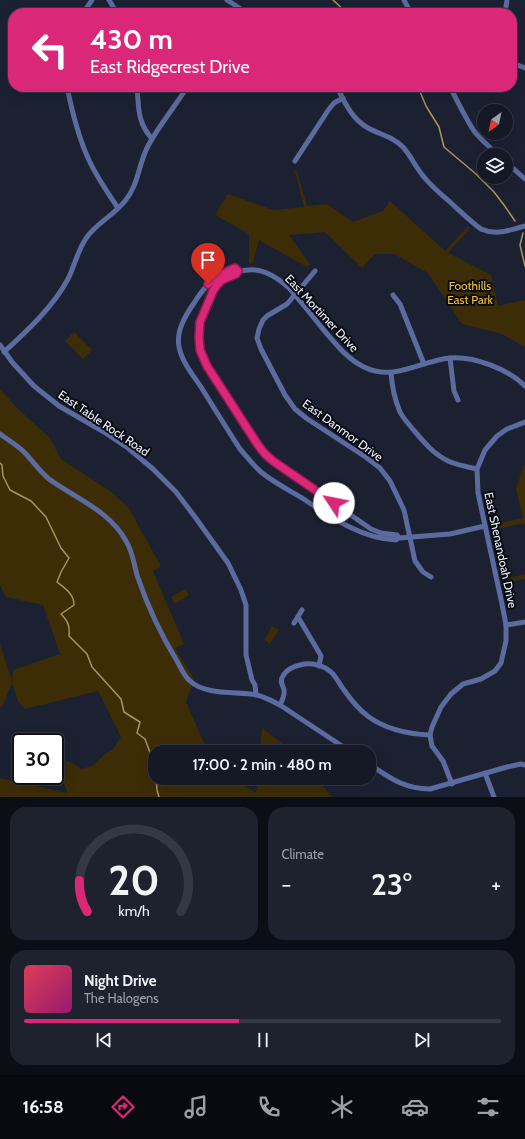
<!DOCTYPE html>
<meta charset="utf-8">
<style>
body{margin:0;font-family:Cabin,sans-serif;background:#1e222e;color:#f1f3f6;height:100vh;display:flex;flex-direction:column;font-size:15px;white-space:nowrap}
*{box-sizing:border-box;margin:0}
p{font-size:13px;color:#9da0a7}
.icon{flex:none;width:22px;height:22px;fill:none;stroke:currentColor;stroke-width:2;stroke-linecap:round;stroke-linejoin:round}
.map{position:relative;height:797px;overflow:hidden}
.side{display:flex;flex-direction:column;gap:10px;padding:10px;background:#0c0e15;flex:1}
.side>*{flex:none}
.guide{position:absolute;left:8px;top:8px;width:509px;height:84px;border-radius:16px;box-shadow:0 4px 16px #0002,0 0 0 1px #343843;background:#db2777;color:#fff;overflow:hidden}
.needle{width:26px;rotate:213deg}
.buttons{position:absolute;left:477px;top:104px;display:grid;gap:8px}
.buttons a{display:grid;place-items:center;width:36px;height:36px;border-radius:50%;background:#151926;box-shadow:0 4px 16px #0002,0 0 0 1px #343843;font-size:20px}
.speed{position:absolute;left:12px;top:733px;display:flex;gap:8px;font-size:20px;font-weight:700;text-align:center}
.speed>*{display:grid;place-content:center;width:52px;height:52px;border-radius:50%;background:#151926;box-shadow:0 4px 16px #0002,0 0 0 1px #343843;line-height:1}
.speed .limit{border:2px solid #111;border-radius:6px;background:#fff;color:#111}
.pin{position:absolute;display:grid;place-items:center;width:34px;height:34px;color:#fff;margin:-41px -17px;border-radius:50% 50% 50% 0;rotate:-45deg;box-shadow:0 0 4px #0007}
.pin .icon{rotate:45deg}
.me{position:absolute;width:44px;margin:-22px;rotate:304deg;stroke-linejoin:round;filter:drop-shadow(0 0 3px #0008)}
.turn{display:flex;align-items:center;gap:14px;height:84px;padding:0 16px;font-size:18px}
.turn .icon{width:52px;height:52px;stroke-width:2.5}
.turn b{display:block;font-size:28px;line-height:34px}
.big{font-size:30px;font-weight:600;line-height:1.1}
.side .tile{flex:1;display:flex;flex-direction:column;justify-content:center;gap:6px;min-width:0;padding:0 14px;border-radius:16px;background:#1e222e}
.side .dial{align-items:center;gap:0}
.dial svg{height:104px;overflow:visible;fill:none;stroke:#343843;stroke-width:7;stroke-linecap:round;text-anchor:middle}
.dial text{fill:#f1f3f6;stroke:none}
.song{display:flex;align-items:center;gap:12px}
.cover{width:48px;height:48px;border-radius:6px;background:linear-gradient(135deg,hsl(350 70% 55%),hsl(320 70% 35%))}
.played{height:4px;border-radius:2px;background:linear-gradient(90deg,#db2777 45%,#343843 45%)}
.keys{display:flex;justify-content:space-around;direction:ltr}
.heat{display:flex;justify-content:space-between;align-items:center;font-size:22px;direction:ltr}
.side .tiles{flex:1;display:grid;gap:10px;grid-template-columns:1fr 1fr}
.tile:last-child{grid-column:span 2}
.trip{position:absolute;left:148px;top:745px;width:228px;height:40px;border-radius:16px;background:#151926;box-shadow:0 4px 16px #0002,0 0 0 1px #343843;font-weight:600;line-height:40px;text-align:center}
.tabs{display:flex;height:64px;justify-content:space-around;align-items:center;background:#080a0f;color:#9da0a7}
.tabs .icon{width:28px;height:28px}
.tabs .current{color:#db2777}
.tabs b{font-size:18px;color:#f1f3f6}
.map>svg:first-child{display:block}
.green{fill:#3c2d07}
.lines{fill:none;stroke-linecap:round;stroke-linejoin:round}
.stream{stroke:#a8945e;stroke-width:1.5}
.minor{stroke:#5c6b9f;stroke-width:5}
.route-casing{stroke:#8e194d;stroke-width:10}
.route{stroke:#db2777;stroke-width:7}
.labels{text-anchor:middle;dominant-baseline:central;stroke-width:4;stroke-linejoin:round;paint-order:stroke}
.park-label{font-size:12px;fill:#f5c031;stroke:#090b13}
.street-label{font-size:12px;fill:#eef2fe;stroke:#090b13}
</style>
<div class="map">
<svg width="525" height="797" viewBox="0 0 525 797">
<rect width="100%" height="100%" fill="#1c2132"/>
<g class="green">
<polygon points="295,171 297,171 307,206 327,204 353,222 383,211 390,201 445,251 468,226 470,228 448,253 491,275 498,306 525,300 525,347 502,334 462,324 428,273 394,254 375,254 362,268 325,232 289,235 310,264 307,267 259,240 252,264 249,263 249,234 215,215 228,194 273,210 304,207"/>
<polygon points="74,332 92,350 83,359 65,341"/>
<polygon points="0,389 17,408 49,437 61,459 110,491 128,507 161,566 153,571 184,644 175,648 194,679 186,702 208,752 155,752 155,778 233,778 256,793 258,778 317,778 332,797 0,797 0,778 68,793 55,765 55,754 82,769 94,765 105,754 113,749 121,737 98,691 25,709 18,701 12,683 3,705 0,708 0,644 12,682 13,670 60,654 43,605 6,597 0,585"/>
<polygon points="525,463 525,527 524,523 493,530 492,525 523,518 516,488"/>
<polygon points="525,574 525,579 505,583 504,580"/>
<polygon points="185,589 189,595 175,604 171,597"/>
<polygon points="272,626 279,630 270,644 264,640"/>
<polygon points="262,728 293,752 260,752"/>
</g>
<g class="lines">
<g class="stream">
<polyline points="333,0 347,13"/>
<polyline points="418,87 426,106 439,127 444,147 476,174 494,192 504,205 515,221"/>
<polyline points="523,233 520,245 525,266"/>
<path d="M0,463L2,465L3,476L10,490L31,501L46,517L61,548L69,558L61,572L57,582C65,588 74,594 74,605L61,614C68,621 70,626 69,636L87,654L92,667L121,699L124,712L140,722L137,733L145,739L155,766"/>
<polyline points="156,778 157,790 159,797"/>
</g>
<g class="minor">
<polyline points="109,0 117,13"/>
<polyline points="227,0 247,13"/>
<polyline points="404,0 411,13"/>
<polyline points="83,13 92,0"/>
<polyline points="505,13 507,0"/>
<polyline points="512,63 525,68"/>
<path d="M67,87C72,111 78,136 88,158C96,176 107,192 118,208"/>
<path d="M137,87C139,109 137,121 152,139"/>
<path d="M337,87C345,103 352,119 368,128C381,135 392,136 403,147C411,156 416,168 424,177C432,187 442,195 451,203C461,212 470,221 481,229C497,236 509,230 525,226"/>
<path d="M450,87C458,102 465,117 474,131C481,140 490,147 498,155"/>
<polyline points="295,161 329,109 334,103 343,98"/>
<polyline points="506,162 525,179"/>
<path d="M238,271C244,271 250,269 255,270C268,271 279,279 289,288C300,301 311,314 322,328C335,343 346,358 364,367C394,382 420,361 450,358C474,356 508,369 525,386"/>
<polyline points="315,271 287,304 267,316 263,320 259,329 257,338 261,349 285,395 295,409 306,418 367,458 380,468 390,481 404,510 415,561 423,572 431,577"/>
<polyline points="393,295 400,304 424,364"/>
<polyline points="0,345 12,362 34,386 59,406 104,432 128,448 153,469 176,492 195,517 228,563 241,590 246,605 246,655 252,680 255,685 256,695"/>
<path d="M4,352C28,330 53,307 68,279C75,265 78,249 87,237C97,223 114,215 125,201C139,184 138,165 148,146C159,125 175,107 187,87"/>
<polyline points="450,358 454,391 458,400"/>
<path d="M391,373C392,387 395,400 400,412C403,418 408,423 411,427C422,440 432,453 448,461C457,465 467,467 477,469"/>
<path d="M0,434C8,440 17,445 24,452C33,461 39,471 49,479C75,498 110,511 126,541C133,552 134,566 138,578C148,607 161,635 177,661C181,668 184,676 190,681C206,696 238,691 257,695C265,697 272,701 280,705L351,752"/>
<path d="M399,538L397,535L381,533L371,529L273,461L265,454L258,445L207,366L200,350L199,337L200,322L213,291L217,285L222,280L236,274L238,271L235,268C214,277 206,284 194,303C185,316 176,331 179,347C182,362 193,375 201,387C214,408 227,429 240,449C247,457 253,465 261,472C273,482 289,490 302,498C331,517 360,538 396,540L399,538L450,534L485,526"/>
<polyline points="298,617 320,654 321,656 319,666"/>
<polyline points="294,623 302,610"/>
<polyline points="506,625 525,622"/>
<path d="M280,705C282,701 285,695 284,690C283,685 279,681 283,676C286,670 294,666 300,665C311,662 324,665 332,673C337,678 340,685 344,690C351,700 359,710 369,717C387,730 408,734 430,735"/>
<path d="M369,764C390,778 404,789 430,789L507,767L521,764L525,765"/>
<polyline points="485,773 494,797"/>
<polyline points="452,784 443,761 432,746 430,735 432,727 441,707 451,694 463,684 481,679 495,671 501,663 506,641 506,625 502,604 478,493 477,469 485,450 497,436 507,429 525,422"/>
</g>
</g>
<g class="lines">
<g class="route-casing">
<path id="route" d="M208,284C216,277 225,272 235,268L238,271L236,274L222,280L217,285L213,291L200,322L199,337L200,350L207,366L258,445L265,454L273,461L334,503"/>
</g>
<use href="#route" class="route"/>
</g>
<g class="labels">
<g class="park-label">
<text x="470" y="285">Foothills<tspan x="470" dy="14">East Park</tspan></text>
</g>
<g class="street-label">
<text transform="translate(322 313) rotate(47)">East Mortimer Drive</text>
<text transform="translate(104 423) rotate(34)">East Table Rock Road</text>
<text transform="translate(343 430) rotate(36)">East Danmor Drive</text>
<text transform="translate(501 550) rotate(78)">East Shenandoah Drive</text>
</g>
</g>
</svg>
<div class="buttons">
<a><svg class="needle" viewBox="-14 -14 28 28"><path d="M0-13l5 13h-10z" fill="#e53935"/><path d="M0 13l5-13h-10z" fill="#9da0a7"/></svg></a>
<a><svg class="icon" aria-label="layers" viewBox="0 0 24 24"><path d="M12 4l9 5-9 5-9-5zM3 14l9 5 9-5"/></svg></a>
</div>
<div class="speed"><div class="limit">30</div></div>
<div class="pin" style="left:208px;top:284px;background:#d93025"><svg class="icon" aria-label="arrive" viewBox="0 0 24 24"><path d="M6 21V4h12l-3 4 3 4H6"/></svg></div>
<svg class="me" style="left:334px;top:503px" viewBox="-20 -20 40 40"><circle r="19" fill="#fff"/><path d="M0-13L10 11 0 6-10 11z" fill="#db2777"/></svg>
<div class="trip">17:00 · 2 min · 480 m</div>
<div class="guide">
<div class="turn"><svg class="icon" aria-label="left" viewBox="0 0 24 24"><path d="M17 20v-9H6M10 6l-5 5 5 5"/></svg><div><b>430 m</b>East Ridgecrest Drive</div></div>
</div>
</div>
<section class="side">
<div class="tiles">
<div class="tile dial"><svg viewBox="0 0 100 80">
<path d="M14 69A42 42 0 1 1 86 69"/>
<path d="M14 69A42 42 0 0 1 8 45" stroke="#db2777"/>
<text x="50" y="56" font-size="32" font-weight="700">20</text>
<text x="50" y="72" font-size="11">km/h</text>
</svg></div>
<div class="tile"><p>Climate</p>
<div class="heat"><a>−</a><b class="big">23°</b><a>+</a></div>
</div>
<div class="tile">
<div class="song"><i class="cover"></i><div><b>Night Drive</b><p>The Halogens</p></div></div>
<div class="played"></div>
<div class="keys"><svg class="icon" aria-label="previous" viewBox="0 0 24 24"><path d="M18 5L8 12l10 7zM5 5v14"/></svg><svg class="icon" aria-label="pause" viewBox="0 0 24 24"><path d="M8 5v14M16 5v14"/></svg><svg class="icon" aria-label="next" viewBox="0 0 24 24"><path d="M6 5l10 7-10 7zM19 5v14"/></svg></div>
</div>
</div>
</section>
<nav class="tabs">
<b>16:58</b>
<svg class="icon current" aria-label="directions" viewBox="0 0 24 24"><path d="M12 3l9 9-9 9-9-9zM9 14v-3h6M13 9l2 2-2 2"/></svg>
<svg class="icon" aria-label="music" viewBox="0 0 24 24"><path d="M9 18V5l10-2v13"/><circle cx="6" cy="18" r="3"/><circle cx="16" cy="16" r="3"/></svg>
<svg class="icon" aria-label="phone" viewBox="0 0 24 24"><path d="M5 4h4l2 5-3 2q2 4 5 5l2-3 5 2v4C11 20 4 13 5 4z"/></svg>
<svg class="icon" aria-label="climate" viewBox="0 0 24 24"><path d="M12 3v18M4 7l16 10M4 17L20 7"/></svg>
<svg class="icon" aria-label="car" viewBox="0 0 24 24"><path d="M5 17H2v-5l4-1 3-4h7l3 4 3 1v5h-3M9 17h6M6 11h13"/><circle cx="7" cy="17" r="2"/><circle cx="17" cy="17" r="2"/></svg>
<svg class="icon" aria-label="filters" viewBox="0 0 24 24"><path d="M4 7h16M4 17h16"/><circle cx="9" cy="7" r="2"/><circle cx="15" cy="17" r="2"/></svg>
</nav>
